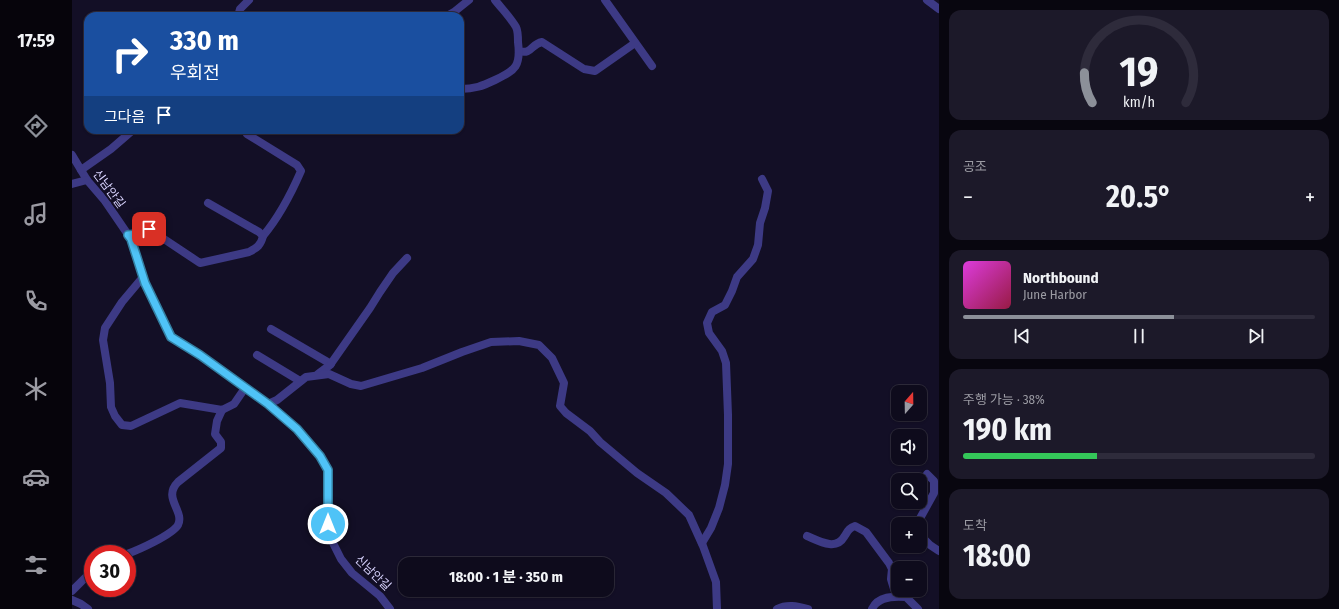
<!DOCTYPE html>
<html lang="ko">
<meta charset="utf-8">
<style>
body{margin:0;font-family:"Fira Sans Condensed","Noto Sans KR",sans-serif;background:#1c1929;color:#f1f3f6;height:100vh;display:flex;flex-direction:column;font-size:15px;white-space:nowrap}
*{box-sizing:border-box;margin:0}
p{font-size:13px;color:#9b9ba3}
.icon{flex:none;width:22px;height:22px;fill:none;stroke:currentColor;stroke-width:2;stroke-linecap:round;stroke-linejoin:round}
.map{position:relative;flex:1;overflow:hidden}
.drawer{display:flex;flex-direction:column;gap:10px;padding:10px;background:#08060f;width:400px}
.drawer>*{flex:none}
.banner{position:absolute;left:12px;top:12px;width:380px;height:122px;border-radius:12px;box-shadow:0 1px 3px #0004,0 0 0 1px #2e2b3b;background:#1a4fa0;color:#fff;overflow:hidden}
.needle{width:26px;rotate:20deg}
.tools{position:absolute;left:819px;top:385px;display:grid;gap:8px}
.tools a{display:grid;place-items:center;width:36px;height:36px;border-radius:8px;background:#0e0b1c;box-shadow:0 1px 3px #0004,0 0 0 1px #2e2b3b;font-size:20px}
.speed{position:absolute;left:12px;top:545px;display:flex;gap:8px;font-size:20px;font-weight:700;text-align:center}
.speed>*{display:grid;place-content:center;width:52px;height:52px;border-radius:50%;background:#0e0b1c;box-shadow:0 1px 3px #0004,0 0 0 1px #2e2b3b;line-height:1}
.speed .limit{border:6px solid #d22;background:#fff;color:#111}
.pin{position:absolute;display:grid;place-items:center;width:34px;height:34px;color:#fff;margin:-17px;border-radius:8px;box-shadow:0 2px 6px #0006}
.me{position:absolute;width:44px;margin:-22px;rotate:0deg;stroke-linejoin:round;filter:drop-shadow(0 0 3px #0008)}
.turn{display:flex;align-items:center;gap:14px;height:84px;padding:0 20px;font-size:18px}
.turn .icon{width:52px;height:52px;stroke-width:2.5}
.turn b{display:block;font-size:28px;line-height:34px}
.then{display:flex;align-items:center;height:38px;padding:0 20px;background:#0003;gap:8px;font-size:15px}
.big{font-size:30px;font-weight:700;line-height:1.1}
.drawer .widget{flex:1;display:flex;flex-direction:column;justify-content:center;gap:6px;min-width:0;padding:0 14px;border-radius:12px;background:#1c1929}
.drawer .dial{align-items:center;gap:0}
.dial svg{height:104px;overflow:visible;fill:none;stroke:#2e2b3b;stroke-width:7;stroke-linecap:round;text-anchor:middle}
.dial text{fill:#f1f3f6;stroke:none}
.song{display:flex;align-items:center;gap:12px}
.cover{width:48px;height:48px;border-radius:6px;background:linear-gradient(135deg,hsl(300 70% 55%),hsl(340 70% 35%))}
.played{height:4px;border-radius:2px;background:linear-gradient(90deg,#8c9099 60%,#2e2b3b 60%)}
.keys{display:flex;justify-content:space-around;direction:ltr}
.heat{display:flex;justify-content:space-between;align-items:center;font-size:22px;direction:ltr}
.charge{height:6px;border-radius:3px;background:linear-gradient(90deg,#34c759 38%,#2e2b3b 0)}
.trip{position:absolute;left:326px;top:557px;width:216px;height:40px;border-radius:12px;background:#0e0b1c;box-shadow:0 1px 3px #0004,0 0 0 1px #2e2b3b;font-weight:700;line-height:40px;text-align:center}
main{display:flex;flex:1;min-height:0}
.tabs{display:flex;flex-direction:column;width:72px;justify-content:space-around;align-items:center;background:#06040b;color:#9b9ba3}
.tabs .icon{width:28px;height:28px}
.tabs .active{color:#8c9099}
.tabs b{font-size:18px;color:#f1f3f6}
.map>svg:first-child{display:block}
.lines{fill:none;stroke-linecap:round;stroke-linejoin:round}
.minor{stroke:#3d3a85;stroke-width:8}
.route-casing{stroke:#337fa1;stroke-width:10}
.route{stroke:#4fc3f7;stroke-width:7}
.labels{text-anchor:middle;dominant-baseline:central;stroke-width:4;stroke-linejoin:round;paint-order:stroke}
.street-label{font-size:12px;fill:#d9d4ff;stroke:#130f26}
</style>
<main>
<nav class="tabs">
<b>17:59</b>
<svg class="icon active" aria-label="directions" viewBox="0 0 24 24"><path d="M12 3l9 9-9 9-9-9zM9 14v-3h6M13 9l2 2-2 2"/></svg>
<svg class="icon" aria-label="music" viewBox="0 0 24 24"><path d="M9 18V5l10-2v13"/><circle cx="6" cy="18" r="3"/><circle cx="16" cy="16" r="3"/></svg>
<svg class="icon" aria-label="phone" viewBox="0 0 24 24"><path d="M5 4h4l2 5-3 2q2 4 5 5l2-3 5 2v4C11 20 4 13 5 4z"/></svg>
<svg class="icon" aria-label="climate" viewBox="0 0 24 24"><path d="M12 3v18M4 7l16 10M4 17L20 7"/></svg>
<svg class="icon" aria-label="car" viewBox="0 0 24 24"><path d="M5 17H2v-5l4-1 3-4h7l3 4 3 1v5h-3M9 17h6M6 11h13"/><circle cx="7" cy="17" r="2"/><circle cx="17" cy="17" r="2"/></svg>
<svg class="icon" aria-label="filters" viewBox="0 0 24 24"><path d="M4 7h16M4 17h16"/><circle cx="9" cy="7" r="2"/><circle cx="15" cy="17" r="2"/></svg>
</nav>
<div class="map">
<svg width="867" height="609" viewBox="0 0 867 609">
<rect width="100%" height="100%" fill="#130f26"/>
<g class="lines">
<g class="minor">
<polyline points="533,0 580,66"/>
<polyline points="855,0 867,9"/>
<polyline points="166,16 168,9 177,0"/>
<polyline points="375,16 382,12 397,0"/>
<path d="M447,51C460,55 459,44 470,42L512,69L523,71L563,43"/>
<path d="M388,89C403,89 410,86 423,80C444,70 449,66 446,42C446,37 446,31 444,27C438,17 430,9 423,0"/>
<path d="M175,134L225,165L229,171C219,194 207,217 191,236"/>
<polyline points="0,155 15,180 33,201 59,239 73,283 99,337 128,355 196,404 225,429 248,456 256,470 258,537 269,559 280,573 308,596 318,609"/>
<polyline points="9,170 39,149 61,130"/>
<polyline points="0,184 15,180"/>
<path d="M56,235L65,234L77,229L128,263L177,252C185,248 189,245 191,236L187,232L136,203"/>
<polyline points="71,277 50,302 33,328 31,340 38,383 39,407 43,416 50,425 59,426 108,403 150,410 162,404 173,388"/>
<polyline points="199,329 259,364"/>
<polyline points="185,355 228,381"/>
<polyline points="246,374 258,365 298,308 308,292 321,273 335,258"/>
<polyline points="196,404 205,400 234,377 257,374 279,384 289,386 350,368 390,352 419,342 447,341 467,345 480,358 492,383 488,406 494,413 518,431 528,442 565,473 594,493 617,515 631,546 644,582 645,609"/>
<polyline points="846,524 846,522 862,493 862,481 855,474"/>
<polyline points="848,535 858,545 867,551"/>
<path d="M735,536C747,541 764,551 772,537C776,531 777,528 783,526L794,532L817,563L820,569L819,579L822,589L828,596"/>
<polyline points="630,543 639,528 647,508 653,485 656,464 656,415 654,363 650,351 637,333 635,323 640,312 653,305 660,291 665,277 681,259 686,245 688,223 693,208 696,191 690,179"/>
<path d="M55,554C66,550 100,535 106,525C113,511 90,498 106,482L149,448V442L143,434L145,421L150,410"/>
<polyline points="0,591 21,570"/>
<polyline points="0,600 9,604 16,609"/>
<path d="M705,609C715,604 725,606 736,609"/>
<path d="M800,609C806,596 822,596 834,597L846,609"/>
</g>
</g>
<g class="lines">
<g class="route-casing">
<polyline id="route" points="77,229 65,234 56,235 59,239 73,283 99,337 128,355 196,404 225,429 248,456 256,470 256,524"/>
</g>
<use href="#route" class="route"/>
</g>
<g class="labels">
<g class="street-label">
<text transform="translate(37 189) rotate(53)">신남안길</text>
<text transform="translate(301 573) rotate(44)">신남안길</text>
</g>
</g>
</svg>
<div class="tools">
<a><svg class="needle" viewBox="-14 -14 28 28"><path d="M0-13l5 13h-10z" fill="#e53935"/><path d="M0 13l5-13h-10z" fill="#9b9ba3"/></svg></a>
<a><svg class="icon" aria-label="sound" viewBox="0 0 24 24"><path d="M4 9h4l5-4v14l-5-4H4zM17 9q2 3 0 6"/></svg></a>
<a><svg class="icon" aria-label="search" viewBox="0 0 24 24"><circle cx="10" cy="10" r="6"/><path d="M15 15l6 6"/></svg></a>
<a>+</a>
<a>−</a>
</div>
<div class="speed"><div class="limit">30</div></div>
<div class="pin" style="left:77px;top:229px;background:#d93025"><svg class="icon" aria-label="arrive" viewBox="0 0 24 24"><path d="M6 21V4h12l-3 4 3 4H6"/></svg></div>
<svg class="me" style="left:256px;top:524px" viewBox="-20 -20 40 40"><circle r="17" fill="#4fc3f7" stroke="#fff" stroke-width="3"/><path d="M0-11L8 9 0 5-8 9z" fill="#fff"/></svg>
<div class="trip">18:00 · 1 분 · 350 m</div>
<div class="banner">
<div class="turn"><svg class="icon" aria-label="right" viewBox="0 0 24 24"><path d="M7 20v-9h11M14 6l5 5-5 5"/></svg><div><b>330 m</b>우회전</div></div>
<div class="then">그다음<svg class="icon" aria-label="arrive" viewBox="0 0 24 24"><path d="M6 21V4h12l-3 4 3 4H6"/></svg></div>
</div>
</div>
<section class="drawer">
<div class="widget dial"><svg viewBox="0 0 100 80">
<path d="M14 69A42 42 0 1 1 86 69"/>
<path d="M14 69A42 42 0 0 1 8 46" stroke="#8c9099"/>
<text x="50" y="56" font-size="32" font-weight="700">19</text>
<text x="50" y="72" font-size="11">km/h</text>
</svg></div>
<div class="widget"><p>공조</p>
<div class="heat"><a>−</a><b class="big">20.5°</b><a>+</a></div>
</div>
<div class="widget">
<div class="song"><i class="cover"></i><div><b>Northbound</b><p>June Harbor</p></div></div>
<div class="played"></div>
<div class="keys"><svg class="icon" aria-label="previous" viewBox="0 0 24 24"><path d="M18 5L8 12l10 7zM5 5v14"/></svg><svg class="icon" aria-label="pause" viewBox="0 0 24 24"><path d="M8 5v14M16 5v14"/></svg><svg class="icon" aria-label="next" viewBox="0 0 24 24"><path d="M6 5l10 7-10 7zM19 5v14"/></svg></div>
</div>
<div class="widget"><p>주행 가능 · 38%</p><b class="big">190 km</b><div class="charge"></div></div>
<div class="widget"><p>도착</p><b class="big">18:00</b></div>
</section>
</main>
